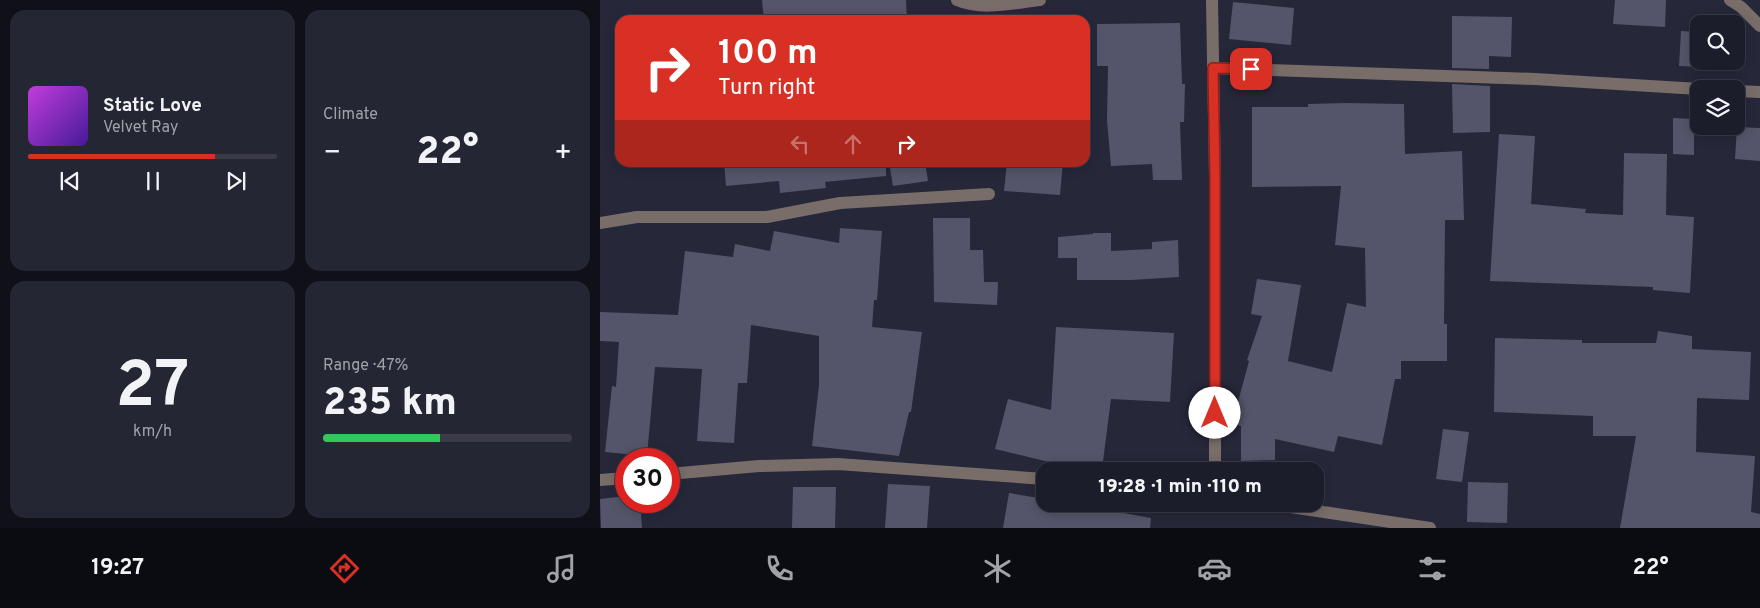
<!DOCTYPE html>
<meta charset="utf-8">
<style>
body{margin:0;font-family:Overpass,sans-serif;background:#252633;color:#f1f3f6;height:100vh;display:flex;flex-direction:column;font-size:19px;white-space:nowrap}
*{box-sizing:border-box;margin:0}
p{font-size:16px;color:#a0a2a9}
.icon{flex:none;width:28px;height:28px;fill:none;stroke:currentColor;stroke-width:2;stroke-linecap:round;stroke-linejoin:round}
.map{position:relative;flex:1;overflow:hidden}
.details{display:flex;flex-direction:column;gap:10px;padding:10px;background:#0f1018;width:600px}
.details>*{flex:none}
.banner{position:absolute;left:15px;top:15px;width:475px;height:152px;border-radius:15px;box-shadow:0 2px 12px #0003,0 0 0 1px #3a3b47;background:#d93025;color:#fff;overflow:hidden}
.buttons{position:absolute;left:1090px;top:15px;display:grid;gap:10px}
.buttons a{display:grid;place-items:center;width:55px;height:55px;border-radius:10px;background:#1c1d2b;box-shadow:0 2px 12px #0003,0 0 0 1px #3a3b47;font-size:25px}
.speed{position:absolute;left:15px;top:448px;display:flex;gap:10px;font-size:25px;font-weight:700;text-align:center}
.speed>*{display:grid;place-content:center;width:65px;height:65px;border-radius:50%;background:#1c1d2b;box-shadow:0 2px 12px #0003,0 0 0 1px #3a3b47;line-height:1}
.speed .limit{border:8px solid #d22;background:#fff;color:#111}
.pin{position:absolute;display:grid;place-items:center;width:42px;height:42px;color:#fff;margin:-21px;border-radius:10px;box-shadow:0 2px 8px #0006}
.me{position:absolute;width:55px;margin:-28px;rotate:0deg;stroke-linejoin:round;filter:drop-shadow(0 0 4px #0008)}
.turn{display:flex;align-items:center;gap:18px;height:105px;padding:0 20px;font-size:22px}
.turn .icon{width:65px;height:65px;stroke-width:2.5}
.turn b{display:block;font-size:35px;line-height:42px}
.lanes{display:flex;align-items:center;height:48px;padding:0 20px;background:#0003;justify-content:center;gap:25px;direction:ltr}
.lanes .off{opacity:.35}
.big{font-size:38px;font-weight:800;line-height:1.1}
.details .card{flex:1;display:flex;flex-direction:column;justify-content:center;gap:8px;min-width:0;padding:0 18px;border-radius:15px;background:#252633}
.details .dial{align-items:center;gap:0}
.dial b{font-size:65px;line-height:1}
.song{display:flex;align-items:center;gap:15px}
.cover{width:60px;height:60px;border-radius:8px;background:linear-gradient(135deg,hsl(290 70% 55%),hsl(260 70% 35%))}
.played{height:5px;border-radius:2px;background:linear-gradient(90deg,#d93025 75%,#3a3b47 75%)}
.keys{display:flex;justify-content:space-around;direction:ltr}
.heat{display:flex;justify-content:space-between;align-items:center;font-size:28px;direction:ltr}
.charge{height:8px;border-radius:4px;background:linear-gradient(90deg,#34c759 47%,#3a3b47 0)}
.details .tiles{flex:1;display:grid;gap:10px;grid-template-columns:repeat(2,1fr)}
.trip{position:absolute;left:436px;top:462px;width:288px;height:50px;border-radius:15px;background:#1c1d2b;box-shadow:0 2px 12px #0003,0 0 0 1px #3a3b47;font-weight:800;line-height:50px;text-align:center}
.tab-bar{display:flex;height:80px;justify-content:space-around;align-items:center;background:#0b0c11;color:#a0a2a9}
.tab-bar .icon{width:35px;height:35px}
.tab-bar .active{color:#d93025}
.tab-bar b{font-size:22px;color:#f1f3f6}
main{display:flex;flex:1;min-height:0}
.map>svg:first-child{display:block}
.building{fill:#54556a}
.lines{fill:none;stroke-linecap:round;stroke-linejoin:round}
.minor{stroke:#786d69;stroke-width:12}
.route-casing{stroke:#8d1f18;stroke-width:12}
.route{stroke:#d93025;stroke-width:9}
</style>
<main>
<section class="details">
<div class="tiles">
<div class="card">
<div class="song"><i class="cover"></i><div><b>Static Love</b><p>Velvet Ray</p></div></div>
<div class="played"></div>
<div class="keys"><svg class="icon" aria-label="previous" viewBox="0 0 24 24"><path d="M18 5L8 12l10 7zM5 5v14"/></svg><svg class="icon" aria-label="pause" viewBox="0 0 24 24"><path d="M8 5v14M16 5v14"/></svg><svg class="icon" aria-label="next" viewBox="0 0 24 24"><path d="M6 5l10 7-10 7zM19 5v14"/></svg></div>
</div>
<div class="card"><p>Climate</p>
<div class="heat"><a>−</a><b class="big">22°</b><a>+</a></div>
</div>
<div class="card dial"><b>27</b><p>km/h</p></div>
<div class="card"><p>Range · 47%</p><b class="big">235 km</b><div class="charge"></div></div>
</div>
</section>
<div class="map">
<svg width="1160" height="528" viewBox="0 0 1160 528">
<rect width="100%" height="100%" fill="#262739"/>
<g class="building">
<polygon points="162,0 306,0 307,20 164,20"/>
<polygon points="1015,0 1066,0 1065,27 1013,24"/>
<polygon points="633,2 694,8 691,45 629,39"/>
<polygon points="852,16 912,17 911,57 889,56 889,69 852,68"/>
<polygon points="580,23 582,84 585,84 584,122 580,122 582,180 553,180 552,164 511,166 507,120 508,66 497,66 497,24"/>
<polygon points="1081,31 1099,32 1099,67 1079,66"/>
<polygon points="852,84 890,86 890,132 853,133"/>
<polygon points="746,103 804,104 805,154 862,151 864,220 845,220 844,324 847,324 847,361 801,361 801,379 795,379 782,445 738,436 734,452 675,439 675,460 641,461 641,426 632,424 649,361 647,360 662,316 651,314 657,279 701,285 688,361 732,372 747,303 766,307 765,248 735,245 741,186 652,187 652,107 708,107 708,104"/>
<polygon points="1073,118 1094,119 1094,155 1073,154"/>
<polygon points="1137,127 1160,128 1160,161 1135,159"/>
<polygon points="899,134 935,136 931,204 986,209 985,213 1023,215 1024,153 1067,154 1066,215 1094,217 1090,293 1053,290 1053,287 890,281"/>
<polygon points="124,162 286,162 286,176 225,182 226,188 180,193 179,181 126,186"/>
<polygon points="289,162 325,162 328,181 293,186"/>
<polygon points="407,162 463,162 460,195 404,191"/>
<polygon points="333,218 370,218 370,250 383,250 384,282 398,282 397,305 334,302"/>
<polygon points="240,228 282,231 277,300 274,300 272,327 322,332 311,412 309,412 299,456 212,446 219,385 219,336 151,325 147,383 138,383 134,443 97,441 102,369 55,367 47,456 5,452 12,386 16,387 19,342 0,341 0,312 78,315 85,251 133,257 135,244 170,251 174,231 239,243"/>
<polygon points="493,233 511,233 511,251 552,249 552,242 578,240 579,277 531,280 477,280 477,258 458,258 458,237 493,234"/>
<polygon points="456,327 574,333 570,402 511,399 502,469 449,462 395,449 408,399 451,410"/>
<polygon points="1058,331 1092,336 1092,349 1151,352 1149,400 1097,398 1096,452 1155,456 1151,512 1160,514 1160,528 1020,528 1036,436 993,436 993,416 894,412 895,338 982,340 982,343 1056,343"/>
<polygon points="843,429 869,432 862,482 836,479"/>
<polygon points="868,482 908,483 907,523 867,522"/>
<polygon points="288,484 330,486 327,528 285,528"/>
<polygon points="193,487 236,487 235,528 192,528"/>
<polygon points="409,493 445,499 445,504 473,504 551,518 550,528 403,528"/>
<polygon points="26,496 26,501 40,501 42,528 1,528 0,499"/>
</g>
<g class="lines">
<g class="minor">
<path d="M357,0C382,11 414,3 440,0"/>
<polyline points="612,0 615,178 615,471"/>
<polyline points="1130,0 1141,7 1160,26"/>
<polyline points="613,68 935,79 1099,89"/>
<polyline points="1136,91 1160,92"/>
<polyline points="0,223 37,217 167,217 240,203 389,194"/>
<polyline points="69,474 159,466 238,464 445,479"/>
<polyline points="0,480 26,478"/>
<polyline points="670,504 830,528"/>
</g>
</g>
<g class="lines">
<g class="route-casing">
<polyline id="route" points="615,413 615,178 613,68 651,69"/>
</g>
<use href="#route" class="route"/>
</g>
</svg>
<div class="buttons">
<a><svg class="icon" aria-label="search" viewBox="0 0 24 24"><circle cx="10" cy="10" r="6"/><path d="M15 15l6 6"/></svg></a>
<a><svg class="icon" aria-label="layers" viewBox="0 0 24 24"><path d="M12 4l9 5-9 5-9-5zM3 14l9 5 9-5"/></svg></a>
</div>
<div class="speed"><div class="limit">30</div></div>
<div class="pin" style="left:651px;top:69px;background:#d93025"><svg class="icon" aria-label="arrive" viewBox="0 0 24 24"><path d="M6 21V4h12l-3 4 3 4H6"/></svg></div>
<svg class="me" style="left:615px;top:413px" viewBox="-20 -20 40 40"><circle r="19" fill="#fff"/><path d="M0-13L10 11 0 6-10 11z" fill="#d93025"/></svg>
<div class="trip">19:28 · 1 min · 110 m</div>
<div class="banner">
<div class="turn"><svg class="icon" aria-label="right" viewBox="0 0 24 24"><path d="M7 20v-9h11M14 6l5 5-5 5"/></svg><div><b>100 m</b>Turn right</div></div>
<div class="lanes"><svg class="icon off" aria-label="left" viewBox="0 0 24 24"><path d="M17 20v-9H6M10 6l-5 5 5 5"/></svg><svg class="icon off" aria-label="ahead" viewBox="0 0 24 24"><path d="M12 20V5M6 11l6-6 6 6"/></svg><svg class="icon" aria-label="right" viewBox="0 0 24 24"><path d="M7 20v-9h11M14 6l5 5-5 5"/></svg></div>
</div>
</div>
</main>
<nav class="tab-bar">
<b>19:27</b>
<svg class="icon active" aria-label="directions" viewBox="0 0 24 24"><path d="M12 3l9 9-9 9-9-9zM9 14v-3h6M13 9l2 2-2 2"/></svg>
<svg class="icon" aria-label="music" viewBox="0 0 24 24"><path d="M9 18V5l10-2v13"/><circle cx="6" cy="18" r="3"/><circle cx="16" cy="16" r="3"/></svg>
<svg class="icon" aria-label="phone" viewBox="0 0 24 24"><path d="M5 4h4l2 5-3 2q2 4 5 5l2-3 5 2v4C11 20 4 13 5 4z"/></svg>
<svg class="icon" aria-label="climate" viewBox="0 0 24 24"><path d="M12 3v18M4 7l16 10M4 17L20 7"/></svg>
<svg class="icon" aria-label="car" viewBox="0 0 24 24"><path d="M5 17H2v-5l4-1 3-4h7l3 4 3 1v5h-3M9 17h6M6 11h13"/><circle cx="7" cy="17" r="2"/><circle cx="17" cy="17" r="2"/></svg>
<svg class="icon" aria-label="filters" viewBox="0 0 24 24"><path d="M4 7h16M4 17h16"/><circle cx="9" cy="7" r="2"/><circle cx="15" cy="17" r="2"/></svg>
<b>22°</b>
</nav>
